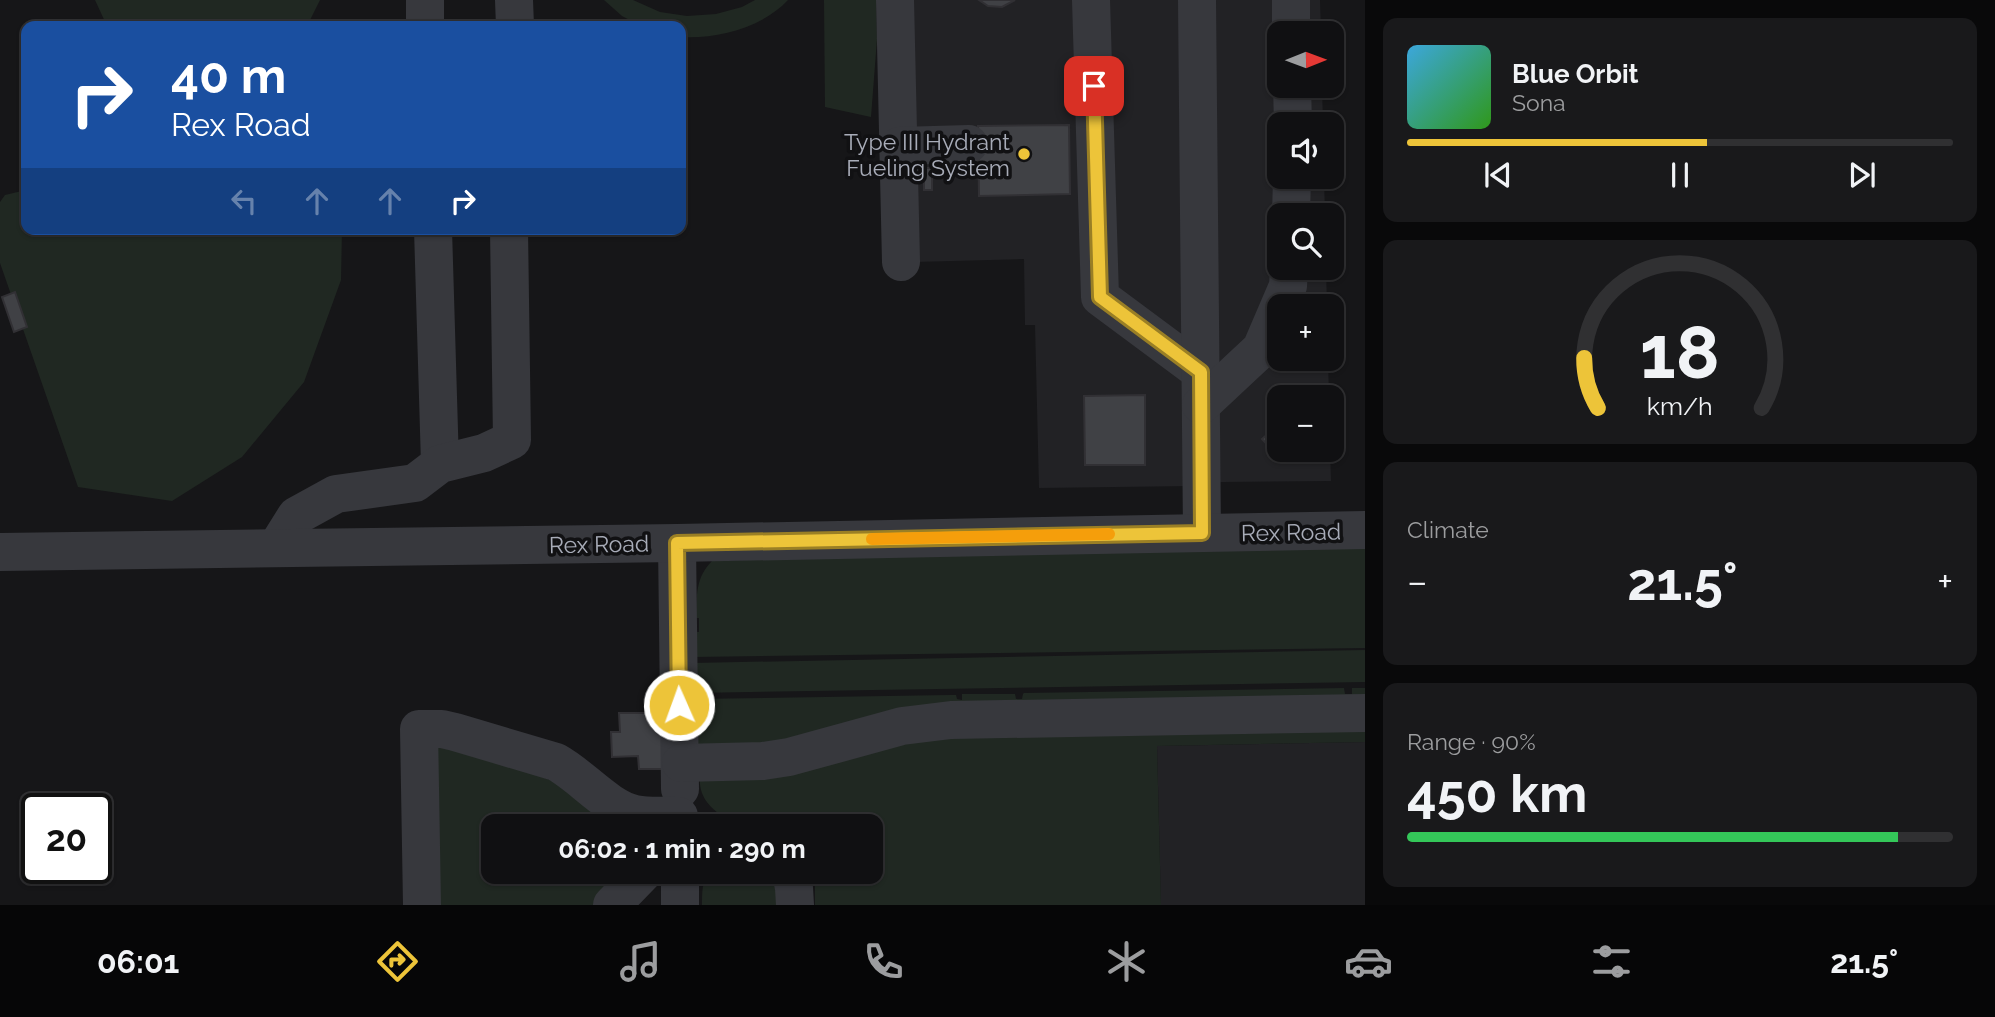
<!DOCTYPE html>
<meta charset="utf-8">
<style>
body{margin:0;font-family:Raleway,sans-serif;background:#19191b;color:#f1f3f6;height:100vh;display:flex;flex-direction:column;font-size:26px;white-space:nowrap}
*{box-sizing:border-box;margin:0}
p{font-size:23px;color:#9c9d9f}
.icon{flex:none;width:38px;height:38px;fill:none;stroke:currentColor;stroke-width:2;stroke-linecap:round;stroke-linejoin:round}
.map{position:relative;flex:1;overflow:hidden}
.drawer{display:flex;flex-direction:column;gap:18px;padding:18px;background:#09090a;width:630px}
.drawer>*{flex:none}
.banner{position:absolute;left:21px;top:21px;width:665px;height:214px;border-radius:14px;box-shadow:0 2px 5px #0004,0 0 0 2px #303032;background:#1a4fa0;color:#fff;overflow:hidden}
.needle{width:46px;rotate:89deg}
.fabs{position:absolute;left:1267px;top:21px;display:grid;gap:14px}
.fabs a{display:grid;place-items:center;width:77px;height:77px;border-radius:14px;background:#101012;box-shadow:0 2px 5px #0004,0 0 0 2px #303032;font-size:35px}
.speed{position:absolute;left:21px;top:793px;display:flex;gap:14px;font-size:35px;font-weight:700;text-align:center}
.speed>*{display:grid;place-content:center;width:91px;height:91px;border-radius:50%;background:#101012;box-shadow:0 2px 5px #0004,0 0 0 2px #303032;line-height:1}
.speed .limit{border:4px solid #111;border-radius:10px;background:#fff;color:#111}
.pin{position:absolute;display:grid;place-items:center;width:60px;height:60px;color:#fff;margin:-30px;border-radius:14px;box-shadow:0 4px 10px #0006}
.me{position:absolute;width:77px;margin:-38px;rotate:358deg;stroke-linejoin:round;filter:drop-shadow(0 0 5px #0008)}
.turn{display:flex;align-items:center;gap:24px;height:147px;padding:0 35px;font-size:32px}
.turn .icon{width:91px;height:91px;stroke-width:2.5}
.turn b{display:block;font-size:49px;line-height:60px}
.lanes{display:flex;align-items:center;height:66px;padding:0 35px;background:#0003;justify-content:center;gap:35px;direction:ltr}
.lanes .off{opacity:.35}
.big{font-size:52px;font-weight:700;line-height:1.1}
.drawer .card{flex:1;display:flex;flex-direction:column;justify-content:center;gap:10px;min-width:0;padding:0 24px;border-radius:14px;background:#19191b}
.drawer .dial{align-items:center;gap:0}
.dial svg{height:182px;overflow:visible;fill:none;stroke:#303032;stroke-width:7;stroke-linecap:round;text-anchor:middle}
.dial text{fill:#f1f3f6;stroke:none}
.song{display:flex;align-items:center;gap:21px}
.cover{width:84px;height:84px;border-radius:10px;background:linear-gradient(135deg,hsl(200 70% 55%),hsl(110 70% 35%))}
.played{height:7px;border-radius:4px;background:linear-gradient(90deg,#edc439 55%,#303032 55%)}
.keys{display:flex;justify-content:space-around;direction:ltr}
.heat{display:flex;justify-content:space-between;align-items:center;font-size:38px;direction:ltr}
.charge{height:10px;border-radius:5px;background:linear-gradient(90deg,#34c759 90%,#303032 0)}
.trip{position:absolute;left:481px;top:814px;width:402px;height:70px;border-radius:14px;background:#101012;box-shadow:0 2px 5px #0004,0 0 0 2px #303032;font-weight:700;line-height:70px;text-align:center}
.tab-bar{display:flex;height:112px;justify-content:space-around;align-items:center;background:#060607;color:#9c9d9f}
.tab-bar .icon{width:49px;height:49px}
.tab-bar .selected{color:#edc439}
.tab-bar b{font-size:32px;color:#f1f3f6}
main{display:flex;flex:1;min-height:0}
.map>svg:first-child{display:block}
.built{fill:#222225}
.green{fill:#202822}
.building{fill:#404145;stroke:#313034;stroke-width:2}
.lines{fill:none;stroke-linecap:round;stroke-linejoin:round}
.minor{stroke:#37383d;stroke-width:38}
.route-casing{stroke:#9a7f25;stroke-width:18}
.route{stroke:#edc439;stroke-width:12}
.slow{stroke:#f59e0b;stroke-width:12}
.poi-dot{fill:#edc439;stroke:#111113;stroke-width:2.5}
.labels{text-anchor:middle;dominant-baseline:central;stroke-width:7;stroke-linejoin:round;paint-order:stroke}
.poi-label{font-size:23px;fill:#a8acb8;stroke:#111113;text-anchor:end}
.street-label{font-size:23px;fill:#a8acb8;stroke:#111113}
</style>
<main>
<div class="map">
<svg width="1365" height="905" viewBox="0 0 1365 905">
<rect width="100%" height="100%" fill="#161618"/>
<g class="built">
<polygon points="910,0 1320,0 1321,33 1279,33 1279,86 1322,86 1323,124 1279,124 1279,177 1324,177 1325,215 1279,215 1279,268 1326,268 1327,306 1279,306 1279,359 1328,359 1329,397 1279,397 1279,450 1330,450 1331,481 1222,482 1192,486 1039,488 1035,325 1025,325 1024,259 914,262"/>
<polygon points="1365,742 1365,905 1161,905 1157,746"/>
</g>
<g class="green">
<polygon points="95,0 320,0 307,26 107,26"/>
<path d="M604,0H633L660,12L687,16L716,14L742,7L755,0H788C762,28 717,39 681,37V26H641L622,16Z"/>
<polygon points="824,0 876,0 877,39 871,117 825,107"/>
<polygon points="26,190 26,229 342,229 341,280 304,382 242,457 172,501 78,487 0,263 0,202 5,195"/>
<path d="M1365,543V648L692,657L697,632H699V618H696C697,596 695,578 712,561Z"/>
<polygon points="1365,650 1365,682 693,693 692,663"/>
<polygon points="1344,688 1345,694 1352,694 1352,688 1365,688 1365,703 792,746 698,750 693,699 950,695 956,695 957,699 962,700 962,694 1015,694 1016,699 1022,699 1023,694 1024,693"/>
<path d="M1365,720V742L1157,746L1161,905H815V885L812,872H872V826H773L761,821L741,820V817L728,816V819L726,818C710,809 698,796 700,776L919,731Z"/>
<polygon points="435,736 447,737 660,826 494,826 494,872 628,872 596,905 431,905"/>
<path d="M708,872H778L785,905H702C702,893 702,882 708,872Z"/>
</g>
<g class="building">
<polygon points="979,0 1015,0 1002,7 988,6"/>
<polygon points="1069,125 1070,194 979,196 978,126"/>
<polygon points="924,168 935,168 935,176 932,176 932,190 924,190"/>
<polygon points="15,292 27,327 14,332 2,297"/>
<polygon points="1145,395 1145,465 1085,465 1084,396"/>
<polygon points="1278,425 1279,426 1279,450 1287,450 1279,457 1262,439"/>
<polygon points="619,713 667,713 664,769 639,769 638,756 612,757 611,732 620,732"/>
</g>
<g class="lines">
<g class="minor">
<polyline points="425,0 425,26"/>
<polyline points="514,0 515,26"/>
<polyline points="895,0 901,262"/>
<polyline points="1091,0 1100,297 1201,372"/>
<polyline points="1197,0 1202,533"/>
<polyline points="1291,33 1291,0"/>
<polyline points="1292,86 1293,124"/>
<polyline points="899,146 969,144"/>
<polyline points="1291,215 1292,177"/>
<polyline points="433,229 440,464"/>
<polyline points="1201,405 1261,349 1288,286 1289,268"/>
<polyline points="677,543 680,789"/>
<polyline points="276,548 296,516 336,494 415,483 440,464 484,453 512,440 509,229"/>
<polyline points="0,552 677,543 1365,530"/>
<polyline points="681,763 763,761 789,757 902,726 951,720 1365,713"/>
<polyline points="680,872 680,905"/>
<polyline points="791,872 794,888 795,905"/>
<path d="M422,905L419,729H442L455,732L556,762C582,776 607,808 635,814C649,817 665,815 679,816"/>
<polyline points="612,905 644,872"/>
</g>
</g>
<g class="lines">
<g class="route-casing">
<polyline id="route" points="679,705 677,543 1202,533 1201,372 1100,297 1094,86"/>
</g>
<use href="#route" class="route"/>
<polyline class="slow" points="872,539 1109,534"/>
</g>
<circle class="poi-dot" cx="1024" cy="154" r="7"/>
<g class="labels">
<g class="poi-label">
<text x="1010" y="141">Type III Hydrant<tspan x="1010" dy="26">Fueling System</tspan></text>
</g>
<g class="street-label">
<text transform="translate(1291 532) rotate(-1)">Rex Road</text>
<text transform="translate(599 544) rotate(-1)">Rex Road</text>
</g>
</g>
</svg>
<div class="fabs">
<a><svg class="needle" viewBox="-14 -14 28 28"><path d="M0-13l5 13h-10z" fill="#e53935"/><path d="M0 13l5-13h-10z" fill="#9c9d9f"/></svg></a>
<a><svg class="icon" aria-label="sound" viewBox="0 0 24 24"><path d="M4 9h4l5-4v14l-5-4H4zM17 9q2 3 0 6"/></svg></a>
<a><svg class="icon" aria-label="search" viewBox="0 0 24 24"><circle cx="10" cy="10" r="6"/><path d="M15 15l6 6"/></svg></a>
<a>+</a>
<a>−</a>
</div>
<div class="speed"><div class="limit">20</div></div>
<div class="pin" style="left:1094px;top:86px;background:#d93025"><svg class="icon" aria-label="arrive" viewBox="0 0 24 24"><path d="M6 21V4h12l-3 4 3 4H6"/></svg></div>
<svg class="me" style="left:679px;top:705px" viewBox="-20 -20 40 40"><circle r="17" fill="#edc439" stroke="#fff" stroke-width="3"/><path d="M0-11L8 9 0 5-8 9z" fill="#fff"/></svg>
<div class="trip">06:02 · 1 min · 290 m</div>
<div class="banner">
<div class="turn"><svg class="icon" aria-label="right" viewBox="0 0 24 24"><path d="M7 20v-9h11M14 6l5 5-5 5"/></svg><div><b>40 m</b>Rex Road</div></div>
<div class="lanes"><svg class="icon off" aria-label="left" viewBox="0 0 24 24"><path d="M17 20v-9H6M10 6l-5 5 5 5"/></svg><svg class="icon off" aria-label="ahead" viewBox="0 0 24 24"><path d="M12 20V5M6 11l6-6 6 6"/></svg><svg class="icon off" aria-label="ahead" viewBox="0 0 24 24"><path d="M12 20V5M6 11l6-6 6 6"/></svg><svg class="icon" aria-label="right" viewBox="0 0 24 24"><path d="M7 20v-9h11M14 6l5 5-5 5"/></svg></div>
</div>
</div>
<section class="drawer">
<div class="card">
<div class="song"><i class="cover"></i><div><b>Blue Orbit</b><p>Sona</p></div></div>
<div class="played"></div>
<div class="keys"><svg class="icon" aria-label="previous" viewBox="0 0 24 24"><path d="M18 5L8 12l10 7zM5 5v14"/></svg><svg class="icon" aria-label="pause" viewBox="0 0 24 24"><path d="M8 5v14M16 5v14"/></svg><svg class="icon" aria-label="next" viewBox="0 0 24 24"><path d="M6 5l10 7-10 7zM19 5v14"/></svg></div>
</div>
<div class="card dial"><svg viewBox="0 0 100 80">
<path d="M14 69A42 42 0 1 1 86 69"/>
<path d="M14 69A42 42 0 0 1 8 47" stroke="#edc439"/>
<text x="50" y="56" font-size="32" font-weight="700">18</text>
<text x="50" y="72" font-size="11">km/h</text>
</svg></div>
<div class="card"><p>Climate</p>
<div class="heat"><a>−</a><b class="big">21.5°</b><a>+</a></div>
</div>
<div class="card"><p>Range · 90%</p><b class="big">450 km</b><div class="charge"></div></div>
</section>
</main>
<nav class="tab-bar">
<b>06:01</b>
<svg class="icon selected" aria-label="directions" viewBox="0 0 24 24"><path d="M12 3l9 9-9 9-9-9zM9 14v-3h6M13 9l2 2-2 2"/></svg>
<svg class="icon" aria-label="music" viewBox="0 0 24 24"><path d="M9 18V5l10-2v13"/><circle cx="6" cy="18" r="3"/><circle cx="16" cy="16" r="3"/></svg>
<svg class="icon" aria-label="phone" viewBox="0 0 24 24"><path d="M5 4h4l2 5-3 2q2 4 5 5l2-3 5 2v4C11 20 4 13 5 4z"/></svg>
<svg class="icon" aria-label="climate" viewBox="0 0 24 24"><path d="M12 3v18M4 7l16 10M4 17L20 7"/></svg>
<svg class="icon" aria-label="car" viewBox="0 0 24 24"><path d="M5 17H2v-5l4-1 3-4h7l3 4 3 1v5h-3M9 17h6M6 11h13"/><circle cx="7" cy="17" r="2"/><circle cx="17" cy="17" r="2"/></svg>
<svg class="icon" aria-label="filters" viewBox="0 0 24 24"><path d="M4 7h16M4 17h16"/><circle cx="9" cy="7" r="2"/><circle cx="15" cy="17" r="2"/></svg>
<b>21.5°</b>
</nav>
